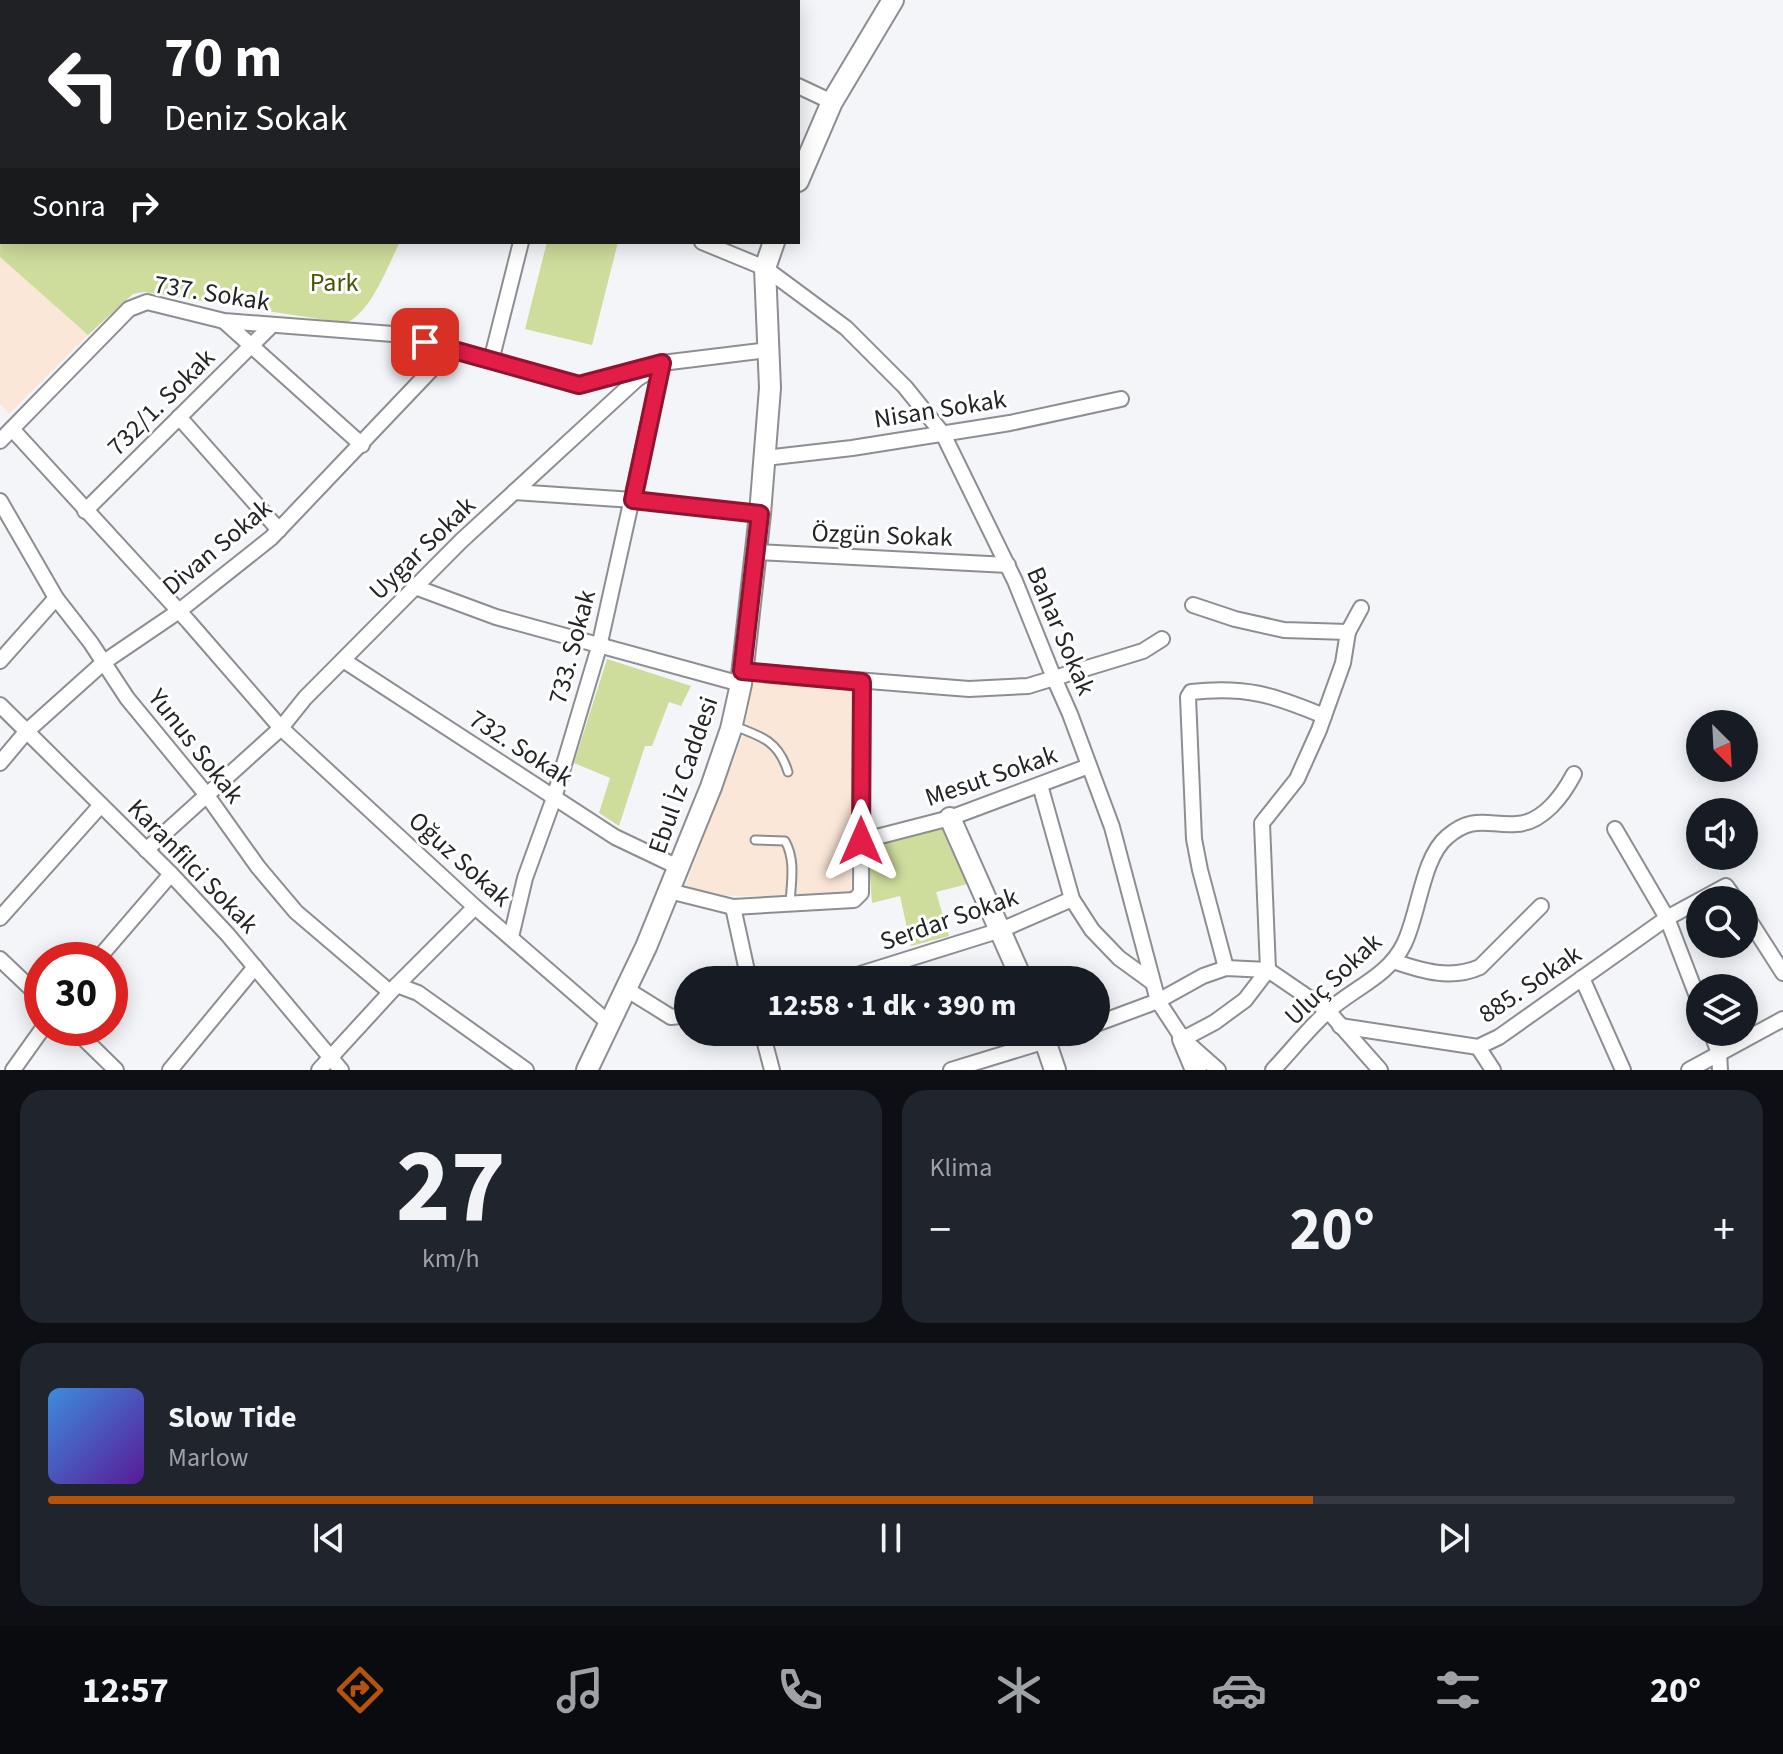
<!DOCTYPE html>
<html lang="tr">
<meta charset="utf-8">
<style>
body{margin:0;font-family:"Source Sans 3",sans-serif;background:#20242c;color:#f1f3f6;height:100vh;display:flex;flex-direction:column;font-size:30px;white-space:nowrap}
*{box-sizing:border-box;margin:0}
p{font-size:26px;color:#9ea1a6}
.icon{flex:none;width:44px;height:44px;fill:none;stroke:currentColor;stroke-width:2;stroke-linecap:round;stroke-linejoin:round}
.map{position:relative;height:1070px;overflow:hidden}
.drawer{display:flex;flex-direction:column;gap:20px;padding:20px;background:#0d0f14;flex:1}
.drawer>*{flex:none}
.hud{position:absolute;left:0px;top:0px;width:800px;height:244px;box-shadow:0 4px 20px #0003;background:#202124;color:#fff;overflow:hidden}
.needle{width:52px;rotate:156deg}
.buttons{position:absolute;left:1686px;top:710px;display:grid;gap:16px}
.buttons a{display:grid;place-items:center;width:72px;height:72px;border-radius:50%;background:#171b24;box-shadow:0 4px 20px #0003;font-size:40px}
.speed{position:absolute;left:24px;top:942px;display:flex;gap:16px;font-size:40px;font-weight:700;text-align:center}
.speed>*{display:grid;place-content:center;width:104px;height:104px;border-radius:50%;background:#171b24;box-shadow:0 4px 20px #0003;line-height:1}
.speed .limit{border:12px solid #d22;background:#fff;color:#111}
.pin{position:absolute;display:grid;place-items:center;width:68px;height:68px;color:#fff;margin:-34px;border-radius:16px;box-shadow:0 4px 12px #0006}
.me{position:absolute;width:88px;margin:-44px;rotate:0deg;stroke-linejoin:round;filter:drop-shadow(0 0 6px #0008)}
.turn{display:flex;align-items:center;gap:28px;height:168px;padding:0 32px;font-size:36px}
.turn .icon{width:104px;height:104px;stroke-width:2.5}
.turn b{display:block;font-size:56px;line-height:68px}
.then{display:flex;align-items:center;height:76px;padding:0 32px;background:#0003;gap:16px;font-size:30px}
.big{font-size:60px;font-weight:700;line-height:1.1}
.drawer .tile{flex:1;display:flex;flex-direction:column;justify-content:center;gap:12px;min-width:0;padding:0 28px;border-radius:24px;background:#20242c}
.drawer .dial{align-items:center;gap:0}
.dial b{font-size:104px;line-height:1}
.song{display:flex;align-items:center;gap:24px}
.cover{width:96px;height:96px;border-radius:12px;background:linear-gradient(135deg,hsl(210 70% 55%),hsl(270 70% 35%))}
.played{height:8px;border-radius:4px;background:linear-gradient(90deg,#b45309 75%,#363941 75%)}
.keys{display:flex;justify-content:space-around;direction:ltr}
.heat{display:flex;justify-content:space-between;align-items:center;font-size:44px;direction:ltr}
.drawer .tiles{flex:1;display:grid;gap:20px;grid-template-columns:1fr 1fr}
.tile:last-child{grid-column:span 2}
.trip{position:absolute;left:674px;top:966px;width:436px;height:80px;border-radius:40px;background:#171b24;box-shadow:0 4px 20px #0003;font-weight:700;line-height:80px;text-align:center}
.tabs{display:flex;height:128px;justify-content:space-around;align-items:center;background:#090b0e;color:#9ea1a6}
.tabs .icon{width:56px;height:56px}
.tabs .on{color:#b45309}
.tabs b{font-size:36px;color:#f1f3f6}
.map>svg:first-child{display:block}
.education{fill:#fbe7d8}
.green{fill:#cedc9c}
.lines{fill:none;stroke-linecap:round;stroke-linejoin:round}
.lane-casing{stroke:#8c8e92;stroke-width:11}
.street-casing{stroke:#8c8e92;stroke-width:18}
.secondary-casing{stroke:#8c8e92;stroke-width:24}
.lane{stroke:#fff;stroke-width:7}
.street{stroke:#fff;stroke-width:14}
.secondary{stroke:#fff;stroke-width:20}
.route-casing{stroke:#92132f;stroke-width:20}
.route{stroke:#e11d48;stroke-width:14}
.labels{text-anchor:middle;dominant-baseline:central;stroke-width:6;stroke-linejoin:round;paint-order:stroke}
.park-label{font-size:26px;fill:#495404;stroke:#fff}
.street-label{font-size:26px;fill:#232425;stroke:#fff}
</style>
<div class="map">
<svg width="1783" height="1070" viewBox="0 0 1783 1070">
<rect width="100%" height="100%" fill="#f3f5f9"/>
<g class="education">
<polygon points="0,257 88,335 9,414 0,404"/>
<polygon points="753,682 855,688 851,895 736,896 686,892 684,889 743,735"/>
</g>
<g class="green">
<path d="M2,110V242H400C388,265 371,313 346,323L144,292L133,294L88,335L0,257Z"/>
<polygon points="547,242 618,242 592,345 525,329"/>
<polygon points="607,659 691,686 681,706 669,702 652,746 645,746 619,826 599,813 610,778 574,763"/>
<polygon points="944,828 968,884 936,892 949,936 911,946 900,896 872,903 868,847"/>
</g>
<g class="lines">
<g class="lane-casing">
<g id="lane">
<path d="M734,726C762,736 779,742 788,772"/>
<path d="M755,840L785,841C796,860 791,883 790,904"/>
</g>
</g>
<g class="street-casing">
<g id="street">
<polyline points="0,26 2,26"/>
<polyline points="798,86 832,102"/>
<polyline points="0,88 2,84"/>
<polyline points="702,242 765,268 846,328 905,387 943,434 1015,581 1054,678 1070,714 1112,827 1158,1001 1183,1039 1218,1070"/>
<polyline points="225,322 362,445"/>
<polyline points="491,361 521,242"/>
<polyline points="179,417 279,530"/>
<polyline points="12,429 188,621 281,728 475,907 610,1024"/>
<polyline points="0,441 129,309 147,302 224,321 393,334 579,385 662,363 599,647 554,798 525,878 511,937"/>
<polyline points="765,458 852,448 1010,423 1121,399"/>
<polyline points="514,492 633,500 760,514"/>
<polyline points="0,501 56,598 91,643 127,698 206,794 258,867 296,912 390,992"/>
<polyline points="85,511 270,327"/>
<polyline points="755,552 1008,565"/>
<polyline points="415,587 496,617 741,684"/>
<polyline points="1193,605 1235,619 1284,630 1348,632"/>
<polyline points="343,660 615,837 678,867"/>
<polyline points="0,661 56,598"/>
<polyline points="742,671 969,689 1028,686 1143,651 1162,639"/>
<polyline points="0,705 171,874 228,935 341,1070"/>
<polyline points="0,763 26,732 104,662 179,611 271,538 450,350"/>
<polyline points="1040,785 1072,899 1092,930 1119,958 1152,982"/>
<polyline points="1615,829 1667,918 1700,1004"/>
<polyline points="861,841 950,818 1089,766"/>
<polyline points="146,850 281,728 305,698 461,541 637,379 662,363 768,350"/>
<polyline points="669,891 733,907 854,900 861,893 862,682"/>
<polyline points="733,907 749,980"/>
<polyline points="1744,912 1783,973"/>
<polyline points="0,918 101,805"/>
<polyline points="0,959 42,999"/>
<polyline points="97,960 171,874"/>
<path d="M1393,961C1422,971 1451,980 1480,967L1541,906"/>
<path d="M1226,968L1200,870L1194,839L1188,697L1191,692C1246,686 1274,695 1324,716"/>
<polyline points="1268,970 1328,1011 1380,1070"/>
<polyline points="1582,978 1623,1070"/>
<polyline points="841,980 1001,930 1072,899"/>
<polyline points="397,985 418,993 526,1070"/>
<polyline points="626,989 671,1017 688,1015"/>
<polyline points="1096,1024 1158,1001 1203,976 1226,968 1268,970"/>
<polyline points="1340,1026 1478,1047 1499,1037 1667,918 1726,886 1736,900"/>
<polyline points="73,1028 116,1070"/>
<polyline points="762,1032 772,1070"/>
<polyline points="1711,1032 1719,1053 1720,1070"/>
<polyline points="1183,1039 1215,1022 1245,1000 1268,970 1262,823 1297,779 1319,730 1343,663 1348,632 1361,608"/>
<polyline points="1478,1047 1493,1070"/>
<polyline points="13,1070 43,1028"/>
<polyline points="170,1070 255,967"/>
<polyline points="319,1070 397,985 475,907"/>
<polyline points="951,1070 1075,1032"/>
<path d="M1273,1070C1291,1051 1308,1029 1327,1012C1353,988 1388,977 1404,944C1419,914 1422,858 1447,837C1473,814 1489,826 1516,824C1543,823 1563,795 1574,774"/>
<polyline points="1689,1070 1783,1019"/>
</g>
</g>
<g class="secondary-casing">
<g id="secondary">
<polyline points="798,181 832,102 893,0"/>
<polyline points="950,818 1022,980"/>
<polyline points="1042,1032 1055,1070"/>
<polyline points="1183,1039 1196,1070"/>
<polyline points="587,1070 646,947 711,787 731,729 741,684 760,514 770,388 765,268 774,242"/>
</g>
</g>
<use href="#lane" class="lane"/>
<use href="#street" class="street"/>
<use href="#secondary" class="secondary"/>
</g>
<g class="lines">
<g class="route-casing">
<polyline id="route" points="425,342 579,385 662,363 633,500 760,514 742,671 862,682 861,841"/>
</g>
<use href="#route" class="route"/>
</g>
<g class="labels">
<g class="park-label">
<text x="334" y="282">Park</text>
</g>
<g class="street-label">
<text transform="translate(212 293) rotate(9)">737. Sokak</text>
<text transform="translate(161 402) rotate(-45)">732/1. Sokak</text>
<text transform="translate(940 409) rotate(-9)">Nisan Sokak</text>
<text transform="translate(882 535) rotate(2)">Özgün Sokak</text>
<text transform="translate(217 547) rotate(-40)">Divan Sokak</text>
<text transform="translate(422 548) rotate(-44)">Uygar Sokak</text>
<text transform="translate(1061 631) rotate(67)">Bahar Sokak</text>
<text transform="translate(572 647) rotate(-75)">733. Sokak</text>
<text transform="translate(196 746) rotate(52)">Yunus Sokak</text>
<text transform="translate(521 748) rotate(33)">732. Sokak</text>
<text transform="translate(683 775) rotate(-71)">Ebul İz Caddesi</text>
<text transform="translate(991 776) rotate(-19)">Mesut Sokak</text>
<text transform="translate(460 859) rotate(42)">Oğuz Sokak</text>
<text transform="translate(193 866) rotate(46)">Karanfilci Sokak</text>
<text transform="translate(949 919) rotate(-19)">Serdar Sokak</text>
<text transform="translate(1333 979) rotate(-43)">Uluç Sokak</text>
<text transform="translate(1530 984) rotate(-34)">885. Sokak</text>
</g>
</g>
</svg>
<div class="buttons">
<a><svg class="needle" viewBox="-14 -14 28 28"><path d="M0-13l5 13h-10z" fill="#e53935"/><path d="M0 13l5-13h-10z" fill="#9ea1a6"/></svg></a>
<a><svg class="icon" aria-label="sound" viewBox="0 0 24 24"><path d="M4 9h4l5-4v14l-5-4H4zM17 9q2 3 0 6"/></svg></a>
<a><svg class="icon" aria-label="search" viewBox="0 0 24 24"><circle cx="10" cy="10" r="6"/><path d="M15 15l6 6"/></svg></a>
<a><svg class="icon" aria-label="layers" viewBox="0 0 24 24"><path d="M12 4l9 5-9 5-9-5zM3 14l9 5 9-5"/></svg></a>
</div>
<div class="speed"><div class="limit">30</div></div>
<div class="pin" style="left:425px;top:342px;background:#d93025"><svg class="icon" aria-label="arrive" viewBox="0 0 24 24"><path d="M6 21V4h12l-3 4 3 4H6"/></svg></div>
<svg class="me" style="left:861px;top:841px" viewBox="-20 -20 40 40"><path d="M0-17L14 15 0 8-14 15z" fill="#e11d48" stroke="#fff" stroke-width="4"/></svg>
<div class="trip">12:58 · 1 dk · 390 m</div>
<div class="hud">
<div class="turn"><svg class="icon" aria-label="left" viewBox="0 0 24 24"><path d="M17 20v-9H6M10 6l-5 5 5 5"/></svg><div><b>70 m</b>Deniz Sokak</div></div>
<div class="then">Sonra<svg class="icon" aria-label="right" viewBox="0 0 24 24"><path d="M7 20v-9h11M14 6l5 5-5 5"/></svg></div>
</div>
</div>
<section class="drawer">
<div class="tiles">
<div class="tile dial"><b>27</b><p>km/h</p></div>
<div class="tile"><p>Klima</p>
<div class="heat"><a>−</a><b class="big">20°</b><a>+</a></div>
</div>
<div class="tile">
<div class="song"><i class="cover"></i><div><b>Slow Tide</b><p>Marlow</p></div></div>
<div class="played"></div>
<div class="keys"><svg class="icon" aria-label="previous" viewBox="0 0 24 24"><path d="M18 5L8 12l10 7zM5 5v14"/></svg><svg class="icon" aria-label="pause" viewBox="0 0 24 24"><path d="M8 5v14M16 5v14"/></svg><svg class="icon" aria-label="next" viewBox="0 0 24 24"><path d="M6 5l10 7-10 7zM19 5v14"/></svg></div>
</div>
</div>
</section>
<nav class="tabs">
<b>12:57</b>
<svg class="icon on" aria-label="directions" viewBox="0 0 24 24"><path d="M12 3l9 9-9 9-9-9zM9 14v-3h6M13 9l2 2-2 2"/></svg>
<svg class="icon" aria-label="music" viewBox="0 0 24 24"><path d="M9 18V5l10-2v13"/><circle cx="6" cy="18" r="3"/><circle cx="16" cy="16" r="3"/></svg>
<svg class="icon" aria-label="phone" viewBox="0 0 24 24"><path d="M5 4h4l2 5-3 2q2 4 5 5l2-3 5 2v4C11 20 4 13 5 4z"/></svg>
<svg class="icon" aria-label="climate" viewBox="0 0 24 24"><path d="M12 3v18M4 7l16 10M4 17L20 7"/></svg>
<svg class="icon" aria-label="car" viewBox="0 0 24 24"><path d="M5 17H2v-5l4-1 3-4h7l3 4 3 1v5h-3M9 17h6M6 11h13"/><circle cx="7" cy="17" r="2"/><circle cx="17" cy="17" r="2"/></svg>
<svg class="icon" aria-label="filters" viewBox="0 0 24 24"><path d="M4 7h16M4 17h16"/><circle cx="9" cy="7" r="2"/><circle cx="15" cy="17" r="2"/></svg>
<b>20°</b>
</nav>
